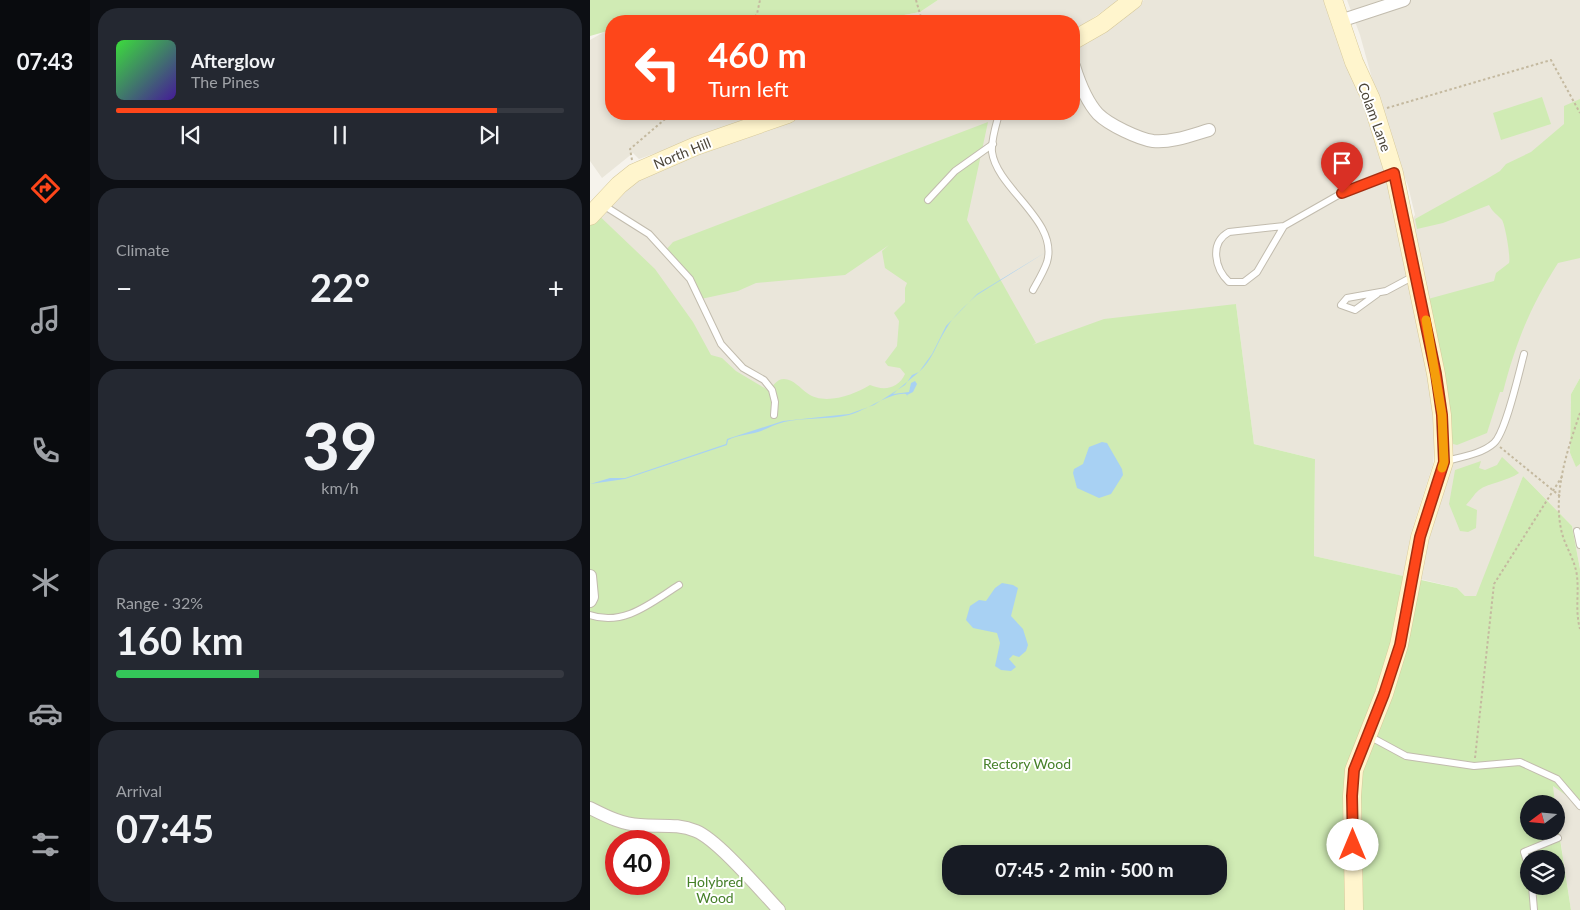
<!DOCTYPE html>
<meta charset="utf-8">
<style>
body{margin:0;font-family:Lato,sans-serif;background:#242831;color:#f1f3f6;height:100vh;display:flex;flex-direction:column;font-size:19px;white-space:nowrap}
*{box-sizing:border-box;margin:0}
p{font-size:16px;color:#9ea1a6}
.icon{flex:none;width:28px;height:28px;fill:none;stroke:currentColor;stroke-width:2;stroke-linecap:round;stroke-linejoin:round}
.map{position:relative;flex:1;overflow:hidden}
.side{display:flex;flex-direction:column;gap:8px;padding:8px;background:#0d0f14;width:500px}
.side>*{flex:none}
.banner{position:absolute;left:15px;top:15px;width:475px;height:105px;border-radius:20px;box-shadow:0 2px 8px #0003;background:#fe461a;color:#fff;overflow:hidden}
.needle{width:32px;rotate:254deg}
.fabs{position:absolute;left:930px;top:795px;display:grid;gap:10px}
.fabs a{display:grid;place-items:center;width:45px;height:45px;border-radius:50%;background:#171b24;box-shadow:0 2px 8px #0003;font-size:25px}
.speed{position:absolute;left:15px;top:830px;display:flex;gap:10px;font-size:25px;font-weight:700;text-align:center}
.speed>*{display:grid;place-content:center;width:65px;height:65px;border-radius:50%;background:#171b24;box-shadow:0 2px 8px #0003;line-height:1}
.speed .limit{border:8px solid #d22;background:#fff;color:#111}
.pin{position:absolute;display:grid;place-items:center;width:42px;height:42px;color:#fff;margin:-51px -21px;border-radius:50% 50% 50% 0;rotate:-45deg;box-shadow:0 0 5px #0007}
.pin .icon{rotate:45deg}
.me{position:absolute;width:55px;margin:-28px;rotate:0deg;stroke-linejoin:round;filter:drop-shadow(0 0 4px #0008)}
.turn{display:flex;align-items:center;gap:18px;height:105px;padding:0 20px;font-size:22px}
.turn .icon{width:65px;height:65px;stroke-width:2.5}
.turn b{display:block;font-size:35px;line-height:42px}
.big{font-size:38px;font-weight:700;line-height:1.1}
.side .card{flex:1;display:flex;flex-direction:column;justify-content:center;gap:8px;min-width:0;padding:0 18px;border-radius:20px;background:#242831}
.side .dial{align-items:center;gap:0}
.dial b{font-size:65px;line-height:1}
.song{display:flex;align-items:center;gap:15px}
.cover{width:60px;height:60px;border-radius:8px;background:linear-gradient(135deg,hsl(120 70% 55%),hsl(260 70% 35%))}
.played{height:5px;border-radius:2px;background:linear-gradient(90deg,#fe461a 85%,#363941 85%)}
.keys{display:flex;justify-content:space-around;direction:ltr}
.heat{display:flex;justify-content:space-between;align-items:center;font-size:28px;direction:ltr}
.charge{height:8px;border-radius:4px;background:linear-gradient(90deg,#34c759 32%,#363941 0)}
.trip{position:absolute;left:352px;top:845px;width:285px;height:50px;border-radius:20px;background:#171b24;box-shadow:0 2px 8px #0003;font-weight:700;line-height:50px;text-align:center}
main{display:flex;flex:1;min-height:0}
.dock{display:flex;flex-direction:column;width:90px;justify-content:space-around;align-items:center;background:#090b0e;color:#9ea1a6}
.dock .icon{width:35px;height:35px}
.dock .active{color:#fe461a}
.dock b{font-size:22px;color:#f1f3f6}
.map>svg:first-child{display:block}
.residential{fill:#eae6da}
.green{fill:#d0ebb4;fill-rule:evenodd}
.water{fill:#a8d1f3}
.lines{fill:none;stroke-linecap:round;stroke-linejoin:round}
.lane-casing{stroke:#c2bcae;stroke-width:8}
.street-casing{stroke:#c2bcae;stroke-width:14}
.secondary-casing{stroke:#d7c99b;stroke-width:19}
.path{stroke:#c4b99f;stroke-width:2;stroke-dasharray:2.5 2.5;stroke-linecap:butt}
.lane{stroke:#fff;stroke-width:6}
.street{stroke:#fff;stroke-width:12}
.secondary{stroke:#fff5cd;stroke-width:18}
.route-casing{stroke:#a52e11;stroke-width:12}
.route{stroke:#fe461a;stroke-width:9}
.slow{stroke:#f59e0b;stroke-width:9}
.labels{text-anchor:middle;dominant-baseline:central;stroke-width:4;stroke-linejoin:round;paint-order:stroke}
.street-label{font-size:14px;fill:#4b4539;stroke:#fff}
.park-label{font-size:14px;fill:#468029;stroke:#fff}
</style>
<main>
<nav class="dock">
<b>07:43</b>
<svg class="icon active" aria-label="directions" viewBox="0 0 24 24"><path d="M12 3l9 9-9 9-9-9zM9 14v-3h6M13 9l2 2-2 2"/></svg>
<svg class="icon" aria-label="music" viewBox="0 0 24 24"><path d="M9 18V5l10-2v13"/><circle cx="6" cy="18" r="3"/><circle cx="16" cy="16" r="3"/></svg>
<svg class="icon" aria-label="phone" viewBox="0 0 24 24"><path d="M5 4h4l2 5-3 2q2 4 5 5l2-3 5 2v4C11 20 4 13 5 4z"/></svg>
<svg class="icon" aria-label="climate" viewBox="0 0 24 24"><path d="M12 3v18M4 7l16 10M4 17L20 7"/></svg>
<svg class="icon" aria-label="car" viewBox="0 0 24 24"><path d="M5 17H2v-5l4-1 3-4h7l3 4 3 1v5h-3M9 17h6M6 11h13"/><circle cx="7" cy="17" r="2"/><circle cx="17" cy="17" r="2"/></svg>
<svg class="icon" aria-label="filters" viewBox="0 0 24 24"><path d="M4 7h16M4 17h16"/><circle cx="9" cy="7" r="2"/><circle cx="15" cy="17" r="2"/></svg>
</nav>
<section class="side">
<div class="card">
<div class="song"><i class="cover"></i><div><b>Afterglow</b><p>The Pines</p></div></div>
<div class="played"></div>
<div class="keys"><svg class="icon" aria-label="previous" viewBox="0 0 24 24"><path d="M18 5L8 12l10 7zM5 5v14"/></svg><svg class="icon" aria-label="pause" viewBox="0 0 24 24"><path d="M8 5v14M16 5v14"/></svg><svg class="icon" aria-label="next" viewBox="0 0 24 24"><path d="M6 5l10 7-10 7zM19 5v14"/></svg></div>
</div>
<div class="card"><p>Climate</p>
<div class="heat"><a>−</a><b class="big">22°</b><a>+</a></div>
</div>
<div class="card dial"><b>39</b><p>km/h</p></div>
<div class="card"><p>Range · 32%</p><b class="big">160 km</b><div class="charge"></div></div>
<div class="card"><p>Arrival</p><b class="big">07:45</b></div>
</section>
<div class="map">
<svg width="990" height="910" viewBox="0 0 990 910">
<rect width="100%" height="100%" fill="#f6f3ec"/>
<g class="residential">
<polygon points="348,0 529,0 484,31 484,21 282,21 330,12"/>
<polygon points="554,0 735,0 791,142 825,299 839,384 845,439 843,464 821,533 813,576 724,556 725,459 664,444 646,304 264,419 218,420 155,435 141,451 183,579 0,226 13,209 50,177 123,147 216,114 484,114 484,49 513,31"/>
<polygon points="757,0 990,0 990,378 981,394 980,453 986,466 990,464 990,569 982,526 933,476 887,596 875,596 867,588 830,579 835,537 855,471 819,223 825,215 818,186 793,118 770,35"/>
<polygon points="21,28 21,114 176,114 49,159 43,153 12,178 0,161 0,40"/>
<polygon points="962,785 990,803 990,910 981,910"/>
</g>
<g class="green">
<polygon points="0,0 348,0 330,12 282,21 21,21 21,30 0,36"/>
<polygon points="952,97 961,124 911,140 903,113"/>
<path d="M990,99V258L968,263C940,307 926,342 913,392H910L897,433L867,445L863,444L838,299L904,281L906,273L919,263C921,258 915,224 912,220C906,213 904,214 899,205L853,223L827,229L825,219L895,180L910,171L916,164L941,152L974,124V106Z"/>
<path d="M398,122L377,220L446,343L442,345L514,319L646,304L664,444L725,459L724,556L867,588L875,596H886L933,476L982,526L990,569V805L963,786L965,804H939V831H966V813L981,910H0V207L65,269L103,322L121,355L132,358L146,371L178,390C183,387 186,379 194,379C203,379 210,388 217,393C234,406 264,395 280,385C294,391 308,389 315,374L310,368L298,366L295,362L307,346L309,321L304,313L315,302V288L317,283L295,268L292,251L299,245L255,275L166,283L148,291L111,299L75,251L83,242ZM26,841H69V884H26ZM361,854H629V886H361ZM939,859H966V886H939Z"/>
<polygon points="990,378 990,464 986,467 980,453 981,394"/>
<path d="M912,457L929,473C918,481 898,483 889,490C884,494 881,500 876,505L887,510L886,528L878,532L870,531L859,504L865,470L891,461L889,468L895,470L907,465Z"/>
</g>
<g class="water">
<path d="M456,252L387,295C376,305 363,316 356,329C347,343 342,361 329,372C321,379 311,386 303,394L319,392L321,383L325,381L327,384L323,392L317,395L318,397L316,394C300,392 278,410 259,415C238,420 215,417 194,422C185,424 177,429 168,432C158,435 148,435 138,440L137,445L35,479L0,484L20,478H35L136,444L137,439L193,421L259,414L284,405L315,385L322,375L329,372L342,354L356,326L387,294Z"/>
<polygon points="512,442 517,443 532,469 533,475 521,494 509,498 487,488 483,473 484,469 493,464 499,447"/>
<polygon points="412,583 423,585 428,588 421,616 433,629 438,645 436,651 429,657 423,655 419,659 426,667 421,671 411,670 405,666 410,643 407,633 383,628 376,620 380,606 389,600 396,601 405,588"/>
</g>
<g class="lines">
<g class="lane-casing">
<g id="lane">
<path d="M409,114C406,125 401,140 402,152C407,189 469,221 457,262C454,271 448,281 443,290"/>
<polyline points="338,200 365,171 403,144"/>
<polyline points="13,205 59,234 100,279 131,344 153,368 174,380 182,390 185,402 184,415"/>
<path d="M694,226L639,232C619,243 625,269 639,282H654L667,272L694,226L752,193L803,173"/>
<polyline points="787,294 765,310 751,305 757,298 796,291 824,276"/>
<path d="M856,461C871,457 892,454 904,443C916,432 929,372 934,354"/>
<polyline points="987,531 990,545"/>
<path d="M0,615C34,627 62,602 89,585"/>
<polyline points="779,736 816,756 884,766 930,762 967,779 990,806"/>
<polyline points="939,868 934,852 968,838"/>
<polyline points="942,886 944,910"/>
</g>
</g>
<g class="street-casing">
<g id="street">
<polyline points="750,21 814,0"/>
<path d="M484,66C489,82 497,102 508,114C519,125 549,139 563,141C581,143 602,135 619,130"/>
<polyline points="0,576 2,597 0,601"/>
<path d="M0,808C16,816 31,824 50,825C69,827 87,823 106,831C128,840 171,891 189,910"/>
</g>
</g>
<g class="secondary-casing">
<g id="secondary">
<polyline points="743,0 764,62 781,99 804,173 846,374 852,415 854,462 830,537 809,645 794,694 764,770 762,796 764,910"/>
<polyline points="484,40 512,24 543,0"/>
<polyline points="0,216 29,185 44,173 106,146 198,114"/>
</g>
</g>
<g class="path">
<polyline points="326,0 332,21"/>
<polyline points="162,21 167,14 170,0"/>
<polyline points="797,108 961,60 990,113"/>
<polyline points="42,160 40,149 81,114"/>
<path d="M990,413C978,448 963,491 971,529C974,545 985,559 987,576C989,594 985,611 990,629"/>
<polyline points="910,447 970,496"/>
<polyline points="885,758 904,584 973,475"/>
</g>
<use href="#lane" class="lane"/>
<use href="#street" class="street"/>
<use href="#secondary" class="secondary"/>
</g>
<g class="lines">
<g class="route-casing">
<polyline id="route" points="752,193 804,173 846,374 852,415 854,462 830,537 810,645 794,694 764,770 762,796 763,845"/>
</g>
<use href="#route" class="route"/>
<polyline class="slow" points="836,320 852,415 854,462 852,468"/>
</g>
<g class="labels">
<g class="street-label">
<text transform="translate(785 117) rotate(70)">Colam Lane</text>
<text transform="translate(92 153) rotate(-22)">North Hill</text>
</g>
<g class="park-label">
<text x="437" y="763">Rectory Wood</text>
<text x="125" y="881">Holybred<tspan x="125" dy="16">Wood</tspan></text>
</g>
</g>
</svg>
<div class="fabs">
<a><svg class="needle" viewBox="-14 -14 28 28"><path d="M0-13l5 13h-10z" fill="#e53935"/><path d="M0 13l5-13h-10z" fill="#9ea1a6"/></svg></a>
<a><svg class="icon" aria-label="layers" viewBox="0 0 24 24"><path d="M12 4l9 5-9 5-9-5zM3 14l9 5 9-5"/></svg></a>
</div>
<div class="speed"><div class="limit">40</div></div>
<div class="pin" style="left:752px;top:193px;background:#d93025"><svg class="icon" aria-label="arrive" viewBox="0 0 24 24"><path d="M6 21V4h12l-3 4 3 4H6"/></svg></div>
<svg class="me" style="left:763px;top:845px" viewBox="-20 -20 40 40"><circle r="19" fill="#fff"/><path d="M0-13L10 11 0 6-10 11z" fill="#fe461a"/></svg>
<div class="trip">07:45 · 2 min · 500 m</div>
<div class="banner">
<div class="turn"><svg class="icon" aria-label="left" viewBox="0 0 24 24"><path d="M17 20v-9H6M10 6l-5 5 5 5"/></svg><div><b>460 m</b>Turn left</div></div>
</div>
</div>
</main>
